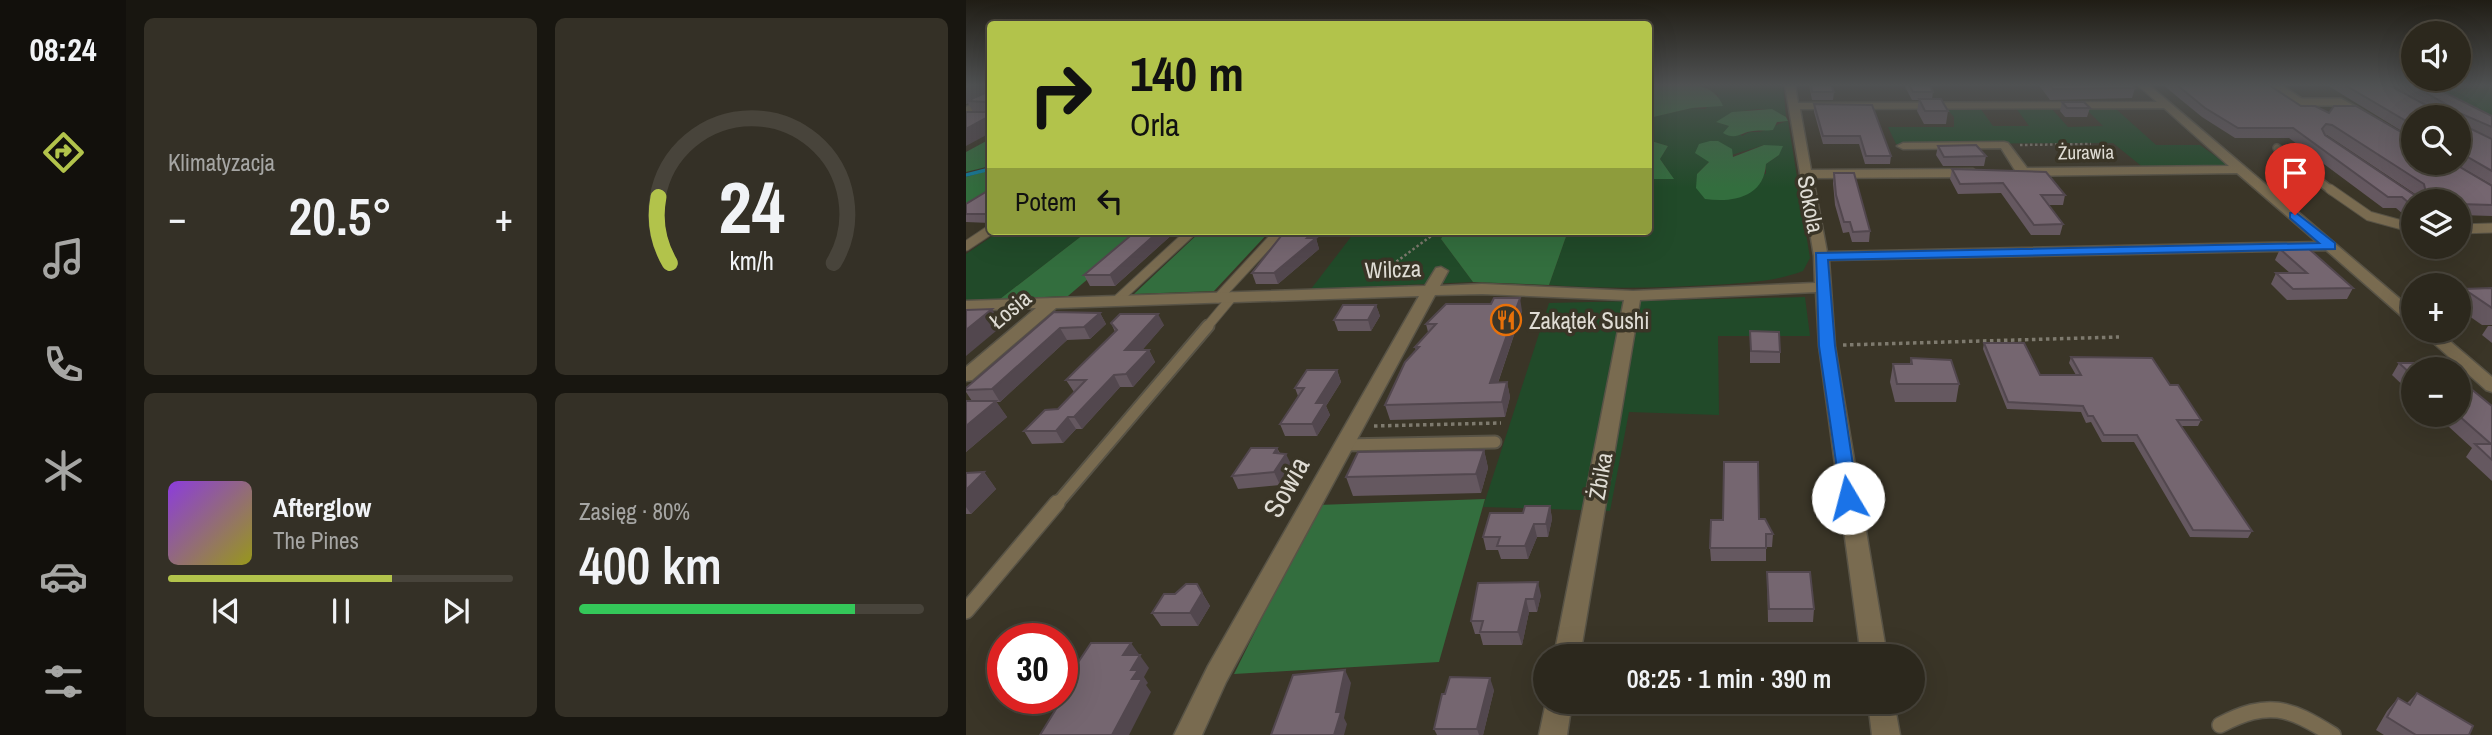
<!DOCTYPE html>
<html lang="pl">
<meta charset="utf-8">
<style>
body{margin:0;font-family:"Archivo Narrow",sans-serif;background:#343026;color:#f1f3f6;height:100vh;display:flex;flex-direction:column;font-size:26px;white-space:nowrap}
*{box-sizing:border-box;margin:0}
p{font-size:23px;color:#a6a6a4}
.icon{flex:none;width:38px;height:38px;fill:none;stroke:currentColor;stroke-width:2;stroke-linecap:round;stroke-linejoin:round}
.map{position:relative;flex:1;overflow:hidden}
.details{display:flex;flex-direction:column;gap:18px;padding:18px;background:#181610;width:840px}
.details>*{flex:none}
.banner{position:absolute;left:21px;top:21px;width:665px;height:214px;border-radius:7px;box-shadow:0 7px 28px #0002,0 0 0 2px #48443b;background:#b2c34b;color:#111;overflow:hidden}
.fabs{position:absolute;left:1435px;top:21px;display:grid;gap:14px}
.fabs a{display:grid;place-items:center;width:70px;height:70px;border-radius:50%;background:#2c281d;box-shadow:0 7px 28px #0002,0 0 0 2px #48443b;font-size:35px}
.speed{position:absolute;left:21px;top:623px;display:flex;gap:14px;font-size:35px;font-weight:700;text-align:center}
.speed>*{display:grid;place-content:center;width:91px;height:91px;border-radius:50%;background:#2c281d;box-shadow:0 7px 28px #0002,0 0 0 2px #48443b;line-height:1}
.speed .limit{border:10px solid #d22;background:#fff;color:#111}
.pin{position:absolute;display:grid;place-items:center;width:60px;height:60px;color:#fff;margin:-72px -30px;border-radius:50% 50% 50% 0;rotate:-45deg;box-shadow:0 0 7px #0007}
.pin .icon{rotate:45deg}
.me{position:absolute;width:77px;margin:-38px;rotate:352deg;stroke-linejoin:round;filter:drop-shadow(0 0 5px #0008)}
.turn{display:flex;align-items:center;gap:24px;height:147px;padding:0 28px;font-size:32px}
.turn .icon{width:91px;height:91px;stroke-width:2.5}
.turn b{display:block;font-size:49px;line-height:60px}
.then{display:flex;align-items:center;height:66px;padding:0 28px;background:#0003;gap:14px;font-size:26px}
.big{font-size:52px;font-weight:600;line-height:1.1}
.details .card{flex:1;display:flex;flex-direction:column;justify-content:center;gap:10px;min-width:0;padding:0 24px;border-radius:10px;background:#343026}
.details .dial{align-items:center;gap:0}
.dial svg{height:182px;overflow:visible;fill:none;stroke:#48443b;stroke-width:7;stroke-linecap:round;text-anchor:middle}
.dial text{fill:#f1f3f6;stroke:none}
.song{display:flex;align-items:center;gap:21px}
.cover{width:84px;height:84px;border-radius:10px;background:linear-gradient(135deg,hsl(270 70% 55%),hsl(60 70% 35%))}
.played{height:7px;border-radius:4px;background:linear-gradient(90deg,#b2c34b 65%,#48443b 65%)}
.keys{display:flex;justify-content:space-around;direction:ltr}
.heat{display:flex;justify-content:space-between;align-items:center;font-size:38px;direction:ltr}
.charge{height:10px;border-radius:5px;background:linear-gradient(90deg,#34c759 80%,#48443b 0)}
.details .tiles{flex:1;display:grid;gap:18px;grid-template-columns:repeat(2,1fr)}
.trip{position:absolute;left:567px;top:644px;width:392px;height:70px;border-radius:35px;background:#2c281d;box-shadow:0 7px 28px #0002,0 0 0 2px #48443b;font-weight:600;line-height:70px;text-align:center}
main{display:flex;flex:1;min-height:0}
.tabs{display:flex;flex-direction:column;width:126px;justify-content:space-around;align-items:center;background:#12100c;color:#a6a6a4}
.tabs .icon{width:49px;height:49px}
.tabs .current{color:#b2c34b}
.tabs b{font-size:32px;color:#f1f3f6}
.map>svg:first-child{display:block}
.green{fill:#214a29;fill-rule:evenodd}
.forest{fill:#336e3e}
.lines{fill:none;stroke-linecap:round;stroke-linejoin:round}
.stream{stroke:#137b9a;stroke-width:3.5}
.service-far3-casing{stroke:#585346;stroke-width:10}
.service-far2-casing{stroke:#585346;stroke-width:11}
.service-far1-casing{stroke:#585346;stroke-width:15}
.service-casing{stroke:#585346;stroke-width:18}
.minor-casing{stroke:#585346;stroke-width:3}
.path-far1{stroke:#7e7a6e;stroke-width:2.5;stroke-dasharray:2.5 2.5;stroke-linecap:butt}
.path{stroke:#7e7a6e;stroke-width:3.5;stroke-dasharray:3.5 3.5;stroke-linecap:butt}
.service-far3{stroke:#796b50;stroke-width:7}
.service-far2{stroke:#796b50;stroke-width:9}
.service-far1{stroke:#796b50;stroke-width:11}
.service{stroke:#796b50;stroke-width:15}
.minor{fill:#796b50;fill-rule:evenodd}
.wall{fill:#655860;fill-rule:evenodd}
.shaded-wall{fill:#52474e}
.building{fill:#756670;stroke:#52474e;stroke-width:2;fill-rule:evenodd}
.route{fill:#1a73e8;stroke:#114b97;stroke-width:2}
.labels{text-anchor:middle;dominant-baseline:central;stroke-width:7;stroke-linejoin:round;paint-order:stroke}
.far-street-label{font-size:19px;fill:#dfdcd4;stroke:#3a3527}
.street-label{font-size:23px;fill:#dfdcd4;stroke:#3a3527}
.poi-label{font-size:23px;fill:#dfdcd4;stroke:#3a3527;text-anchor:start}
.near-street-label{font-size:28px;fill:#dfdcd4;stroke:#3a3527}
</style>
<main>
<nav class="tabs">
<b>08:24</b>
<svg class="icon current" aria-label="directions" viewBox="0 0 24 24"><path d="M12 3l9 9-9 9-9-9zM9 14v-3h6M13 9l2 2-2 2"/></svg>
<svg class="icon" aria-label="music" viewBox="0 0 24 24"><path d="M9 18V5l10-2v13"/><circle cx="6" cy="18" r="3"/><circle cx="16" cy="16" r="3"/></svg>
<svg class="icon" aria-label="phone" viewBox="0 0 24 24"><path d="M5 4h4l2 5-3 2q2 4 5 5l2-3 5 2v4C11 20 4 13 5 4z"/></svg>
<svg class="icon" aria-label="climate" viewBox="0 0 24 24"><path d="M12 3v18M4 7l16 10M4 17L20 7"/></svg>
<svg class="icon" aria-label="car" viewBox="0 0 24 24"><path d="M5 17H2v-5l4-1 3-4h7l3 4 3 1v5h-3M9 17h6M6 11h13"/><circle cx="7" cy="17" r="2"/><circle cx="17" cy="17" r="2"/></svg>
<svg class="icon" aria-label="filters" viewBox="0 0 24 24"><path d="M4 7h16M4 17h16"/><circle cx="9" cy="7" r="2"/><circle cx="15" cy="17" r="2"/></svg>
</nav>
<section class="details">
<div class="tiles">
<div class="card"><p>Klimatyzacja</p>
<div class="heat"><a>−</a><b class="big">20.5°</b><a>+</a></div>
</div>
<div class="card dial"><svg viewBox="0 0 100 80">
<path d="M14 69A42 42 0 1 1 86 69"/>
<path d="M14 69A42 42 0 0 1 9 40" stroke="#b2c34b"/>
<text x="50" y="56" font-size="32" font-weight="700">24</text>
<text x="50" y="72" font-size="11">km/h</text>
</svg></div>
<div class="card">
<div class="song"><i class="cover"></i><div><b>Afterglow</b><p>The Pines</p></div></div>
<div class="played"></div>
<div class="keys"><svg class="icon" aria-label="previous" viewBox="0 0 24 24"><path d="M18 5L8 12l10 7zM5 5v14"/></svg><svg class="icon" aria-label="pause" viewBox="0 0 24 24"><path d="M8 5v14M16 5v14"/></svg><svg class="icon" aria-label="next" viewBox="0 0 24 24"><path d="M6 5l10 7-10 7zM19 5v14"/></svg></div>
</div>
<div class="card"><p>Zasięg · 80%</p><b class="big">400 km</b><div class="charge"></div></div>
</div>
</section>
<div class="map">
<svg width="1526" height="735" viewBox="0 0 1526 735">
<rect width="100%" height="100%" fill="#3a3527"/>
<g class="green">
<path d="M738,85H817L820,117C801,103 769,110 751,122L763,126L776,136C783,131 785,132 793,132C803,130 812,123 822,121L844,258L837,271C808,282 777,283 746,285C692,288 638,289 583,285L602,231H682L683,179L707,178L694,159L702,146L683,140V118L726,108L739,109L753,96ZM798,145L813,155L800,164V174H731L743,162Z"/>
<polygon points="1450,85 1526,85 1526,124"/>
<polygon points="980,108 1014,108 1027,126 1063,126 1050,108 1085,108 1102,127 1137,126 1119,108 1149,108 1190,145 1234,145 1266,168 1179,169 1147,143 930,144 922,127 988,127 988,117"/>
<polygon points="34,231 122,231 34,299 0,300 0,254"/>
<polygon points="321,231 479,231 475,239 507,282 345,289 388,233"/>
<polygon points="839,297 844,336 752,336 753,415 663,412 644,511 517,507 583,303"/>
</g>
<g class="forest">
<path d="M683,85C709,85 746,77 757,106L726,108L683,118Z"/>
<path d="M806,109L820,117L822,121L811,122L807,130C800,131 794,130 787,131C775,132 770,141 757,133L763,126L750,122L766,112Z"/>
<polygon points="24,139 24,166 0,172 0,152"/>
<polygon points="682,140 702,146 694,159 708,179 683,179"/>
<path d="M744,141H752L766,149L767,157L798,145L817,146L813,155L800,164C798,197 767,203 739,199L730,188L731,174L743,162L729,153L733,144Z"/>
<polygon points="24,170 24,194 0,209 0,177"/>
<polygon points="122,231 178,231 102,296 34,299"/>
<polygon points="235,231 304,231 248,291 168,294"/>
<polygon points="479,231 602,231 583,285 507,282 475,239"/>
<polygon points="519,499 473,662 268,674 352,505"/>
</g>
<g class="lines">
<polyline class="stream" points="0,175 24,169"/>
<g class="service-far3-casing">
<g id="service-far3">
<polyline points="1309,85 1339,105"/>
<polyline points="1335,102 1374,102 1394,113"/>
<polyline points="0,111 24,99"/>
<polyline points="1311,148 1366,191"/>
</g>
</g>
<g class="service-far2-casing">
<g id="service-far2">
<polyline points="1364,189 1403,216 1447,228"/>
<polyline points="1493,229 1526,228"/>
<polyline points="0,246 24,230"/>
<polyline points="252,298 314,231"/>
<polyline points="150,301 226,231"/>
<polyline points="240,328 266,297"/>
</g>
</g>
<g class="service-far1-casing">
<g id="service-far1">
<polyline points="377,445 529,442"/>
<polyline points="90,505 242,326"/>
</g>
</g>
<g class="service-casing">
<g id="service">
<polyline points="0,611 91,503"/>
<path d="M1254,725C1303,700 1322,707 1367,735"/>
</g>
</g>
<g class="minor-casing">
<g id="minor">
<path d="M819,85H829L832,103L1191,102L1172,85H1183L1447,310V323L1441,321L1360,250L863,260L869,346L921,656H895L853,346L850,292L674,300L614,656H588L658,300L516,294L469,295L260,682L236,735H208L242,666L453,296L90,308L6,380L0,381V367L70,308L0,311V301L459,286L470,268L475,267L482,271L474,286L516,284L667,291L849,283L848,256ZM1198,108L1263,166L1061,168L1042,143L1038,142L937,143L931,146L937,149L1035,148L1052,175L1056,176L1271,173L1351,242L861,252L847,178L1007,177L1013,173L1007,169L845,170L834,109Z"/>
<polygon points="1454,331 1472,331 1526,377 1526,392 1520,390"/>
<polygon points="580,702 606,702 601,735 573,735"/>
<polygon points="902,702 928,702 934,735 906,735"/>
</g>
</g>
<g class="path-far1">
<polyline points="1054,145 1125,144"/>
<polyline points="413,279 419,270 472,231"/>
</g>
<g class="path">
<polyline points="877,345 1153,337"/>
<polyline points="408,426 535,423"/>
</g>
<use href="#service-far3" class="service-far3"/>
<use href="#service-far2" class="service-far2"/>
<use href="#service-far1" class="service-far1"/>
<use href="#service" class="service"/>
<use href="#minor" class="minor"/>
</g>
<g class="wall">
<polygon points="0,85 24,85 24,133 7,112 2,103 0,104"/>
<polygon points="843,85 865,85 868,92 867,100 846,100"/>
<polygon points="938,85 964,85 967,92 966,99 982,111 980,124 958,124 951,111 953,100 946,100"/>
<polygon points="1073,85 1166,85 1169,88 1166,98 1084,100"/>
<path d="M1197,85H1303L1335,106L1363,113L1526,186V216L1493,215V201H1447V214H1437L1430,208H1417L1323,138H1269L1236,117ZM1359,135H1361L1452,196H1450Z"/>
<polygon points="1361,85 1423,85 1459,105 1426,85 1464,85 1526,116 1526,185 1488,163 1493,163 1493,117 1447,117 1447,138"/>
<polygon points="1096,102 1124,108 1121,117 1099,117 1094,111"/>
<polygon points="848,104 925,156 924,164 899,164 893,144 857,144 848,112"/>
<polygon points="972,146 1020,156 1018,166 977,166 970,155"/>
<polygon points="986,169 1099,195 1097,205 1083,205 1097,224 1094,235 1065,235 1035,193 992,194 984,179"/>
<polygon points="868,173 904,231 903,242 886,242 883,232 877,233 869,205 867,183"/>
<polygon points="24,190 24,223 0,222 0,204"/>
<polygon points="170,231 210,231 149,286 124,286 118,275"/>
<polygon points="348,231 353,249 312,284 290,284 286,273"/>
<polygon points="1314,249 1387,288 1381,299 1321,300 1305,284 1310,273 1324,273 1309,260"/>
<polygon points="1526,288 1526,325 1516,325 1493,309 1493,297 1498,289"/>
<polygon points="410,305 414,316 405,331 372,331 368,320"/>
<polygon points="556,311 532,383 541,382 544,397 539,417 424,420 419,405 450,351 449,347 462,332 460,324"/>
<polygon points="88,312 134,313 140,324 124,339 101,340 34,402 30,402 41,417 0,452 0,401 6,401 0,392 0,388"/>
<polygon points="145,323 198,325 176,350 183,350 189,362 167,387 154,387 116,429 110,429 97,443 66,444 58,431 92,409 108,392 100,380 149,332"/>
<polygon points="1522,326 1526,326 1526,343 1516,335"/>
<polygon points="784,331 814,352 814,363 784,363"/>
<polygon points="1018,343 1074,375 1110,375 1103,363 1105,357 1204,385 1235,420 1232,426 1215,426 1286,531 1282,538 1224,537 1168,442 1136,442 1125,422 1120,423 1115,412 1041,409 1017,349"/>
<polygon points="945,358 993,384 990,402 929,402 924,382 927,364 944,364"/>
<polygon points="1433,363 1447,369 1447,395 1426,375"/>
<polygon points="371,370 375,382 360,406 364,415 351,436 319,436 314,424 332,396 329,388"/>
<polygon points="1526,406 1526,481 1500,457 1506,448 1470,415 1493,415"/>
<polygon points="311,448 314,453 326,466 314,485 272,489 266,476"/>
<polygon points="518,450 522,468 515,493 387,496 380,477"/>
<polygon points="18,472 30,489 5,514 0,514 0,473"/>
<polygon points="584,506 586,519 582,537 571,537 562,559 535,559 532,550 520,550 517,537 557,513"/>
<polygon points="793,519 807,534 806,547 800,547 800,561 745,561 744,548"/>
<polygon points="801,572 848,609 847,622 802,622"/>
<polygon points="512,583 575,595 571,612 563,612 556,645 517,645 514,634 509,634 505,621"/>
<polygon points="231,584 244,606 232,626 195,626 186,613 209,594"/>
<polygon points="528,690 517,735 471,735 468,729"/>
<polygon points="1451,693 1503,735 1418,735 1410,730 1421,711 1432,698 1441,703"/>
<polygon points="663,702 705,702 704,711 664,712"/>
<rect x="778" y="702" width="22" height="1"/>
<rect x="836" y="702" width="22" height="1"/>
</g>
<g class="shaded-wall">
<polygon points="6,85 18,85 22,93 1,101 2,103 0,104 0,88"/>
<polygon points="24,116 24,133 0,146 0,129"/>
<polygon points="193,231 210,231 149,286 144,275"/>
<polygon points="348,231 353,249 312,284 308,273"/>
<polygon points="554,298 556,311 527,397 524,383"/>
<polygon points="410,305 414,316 405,331 402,320"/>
<polygon points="26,309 36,326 0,356 0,330"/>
<polygon points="134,313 140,324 124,339 118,327"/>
<polygon points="192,314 198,325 166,362 159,350"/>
<polygon points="94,328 101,340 34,402 26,389"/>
<polygon points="183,350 189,362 167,387 160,374"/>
<polygon points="371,370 375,382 360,406 364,415 351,436 346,424 350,403"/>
<polygon points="148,375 154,387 116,429 108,417"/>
<polygon points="541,382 544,397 539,417 536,402"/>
<polygon points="30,401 41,417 0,452 0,426"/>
<polygon points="102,417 110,429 97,443 90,431"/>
<polygon points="311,448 316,460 320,454 326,466 314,485 308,472 308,453"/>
<polygon points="518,450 522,468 515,493 510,474"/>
<polygon points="18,472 30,489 5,514 0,507 0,490"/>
<polygon points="584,506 586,519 582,537 580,524"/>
<polygon points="568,524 571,537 562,559 559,546"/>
<polygon points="572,582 575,595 571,612 568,599"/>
<polygon points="236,593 244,606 232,626 224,613"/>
<polygon points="560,599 563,612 556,645 552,632"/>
<polygon points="165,643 183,668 178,677 182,683 180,685 185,692 163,735 146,735 166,679 157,655"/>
<polygon points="379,670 385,683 378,718 381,724 378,735 368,735 370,712"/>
<polygon points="524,678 528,690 517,735 513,735 511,729"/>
</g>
<g class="building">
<polygon points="22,85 24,85 24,116 0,129 0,112 19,112 23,108 21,102 1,101 21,92"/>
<polygon points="845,85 865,85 868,92 846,92"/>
<polygon points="943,85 964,85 967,92 947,92"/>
<polygon points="1084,85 1166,85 1169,88 1087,89"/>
<path d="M1211,85H1303L1335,106H1349L1363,113L1368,106H1390L1447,139V163H1487L1526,186V205L1493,204V201H1447V203H1443L1436,197H1422L1327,128H1272L1239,108ZM1360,124L1366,125L1458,184L1460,193L1456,197L1450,196L1359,135L1356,129Z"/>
<polygon points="1379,85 1423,85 1469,110 1482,110 1485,107 1446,85 1464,85 1526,116 1526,127 1496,114 1497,125 1526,139 1526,171 1493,152 1493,117 1447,117 1447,125"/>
<polygon points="953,99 975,99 982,111 959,111"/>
<polygon points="1096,102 1118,102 1124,108 1101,108"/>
<polygon points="848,104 906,105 925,156 900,156 894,136 857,136"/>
<polygon points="1010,145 1020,156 978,157 972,146"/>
<polygon points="986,169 1080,172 1099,195 1075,195 1097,224 1068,225 1037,183 994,184"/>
<polygon points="868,173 888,173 904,231 887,232 884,222 878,222 870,195"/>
<polygon points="23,190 24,190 24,214 0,214 0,204"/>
<polygon points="170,231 193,231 144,275 118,275"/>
<polygon points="319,231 348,231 341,238 350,238 308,273 286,273"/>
<polygon points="1342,248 1387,288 1327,289 1310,273 1341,273 1314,249"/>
<polygon points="1526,288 1526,308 1498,289"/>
<polygon points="528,298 554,298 524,383 541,382 536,402 419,405 439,362 453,347 449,347 470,324 460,324 480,304 525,304"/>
<polygon points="377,305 410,305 402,320 368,320"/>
<polygon points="26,309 0,330 0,310"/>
<polygon points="88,312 134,313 118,327 94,328 26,389 0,390 0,388"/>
<polygon points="154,314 192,314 159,350 183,350 160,374 148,375 108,417 102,417 90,431 58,431 79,410 92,409 120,380 100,380 151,330 145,323"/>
<polygon points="784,331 813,332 814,352 785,351"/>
<polygon points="1018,343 1058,343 1074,375 1115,375 1105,357 1186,358 1204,385 1212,385 1235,420 1211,420 1286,531 1227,530 1171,435 1138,435 1127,416 1122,416 1117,406 1042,402"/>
<polygon points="945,358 985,360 993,384 931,384 927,364 946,364"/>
<polygon points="1433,363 1473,363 1481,369 1447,369 1447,376"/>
<polygon points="341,370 371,370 350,403 359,403 346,424 314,424 338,388 329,388"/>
<polygon points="1493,379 1526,406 1526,460 1509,444 1525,444 1492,415 1493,415"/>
<polygon points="0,401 30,401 0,426"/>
<polygon points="285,448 311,448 308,453 320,454 308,472 266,476"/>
<polygon points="518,450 510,474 380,477 392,452"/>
<polygon points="758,462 792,462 793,519 799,519 807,534 800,534 800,548 744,548 745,520 757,520"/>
<polygon points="18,472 0,490 0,473"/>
<polygon points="559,506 584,506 580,524 568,524 559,546 531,546 534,537 517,537 524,513 557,513"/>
<polygon points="801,572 844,572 848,609 803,609"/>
<polygon points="572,582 568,599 560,599 552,632 514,632 517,621 505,621 512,583"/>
<polygon points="220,584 231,584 236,593 224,613 186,613 198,594 209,594"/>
<polygon points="125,643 165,643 157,655 174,655 165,670 172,670 166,679 176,679 146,735 74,735 98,696 96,696 96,691 111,670 107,670"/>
<polygon points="648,644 717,644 717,656 646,656"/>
<polygon points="778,645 855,645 856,656 778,656"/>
<polygon points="379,670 370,712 375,712 368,735 305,735 327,675"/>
<polygon points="484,677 524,678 511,729 468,729 476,694 479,694"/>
<polygon points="1451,693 1507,726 1503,735 1450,735 1421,717 1432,698 1444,705"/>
</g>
<linearGradient id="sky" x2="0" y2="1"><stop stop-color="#201d15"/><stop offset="0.45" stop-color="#4f5152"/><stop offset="1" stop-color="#4f5152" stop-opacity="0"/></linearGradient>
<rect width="1526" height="188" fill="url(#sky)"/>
<polygon class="route" points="1329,212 1369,243 1369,249 862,260 869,346 892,498 889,503 876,503 853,346 850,253 1353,243 1324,218 1324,213"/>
<defs>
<g id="restaurant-ring" transform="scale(1.575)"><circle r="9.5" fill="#3a3527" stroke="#e8710a" stroke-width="1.5"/><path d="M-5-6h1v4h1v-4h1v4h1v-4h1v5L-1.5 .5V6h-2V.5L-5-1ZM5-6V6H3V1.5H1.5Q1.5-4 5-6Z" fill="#e8710a"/></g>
</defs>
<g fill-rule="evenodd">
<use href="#restaurant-ring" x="540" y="320"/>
</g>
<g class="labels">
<g class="far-street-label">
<text transform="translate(1120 152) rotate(-1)">Żurawia</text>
</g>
<g class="street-label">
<text transform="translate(845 204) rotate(79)">Sokola</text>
<text transform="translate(427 269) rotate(-2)">Wilcza</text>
<text transform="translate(44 309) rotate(-40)">Łosia</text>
<text transform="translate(634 476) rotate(-80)">Żbika</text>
</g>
<g class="poi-label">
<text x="563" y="320">Zakątek Sushi</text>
</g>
<g class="near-street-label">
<text transform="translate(320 487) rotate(-61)">Sowia</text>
</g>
</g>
</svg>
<div class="fabs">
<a><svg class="icon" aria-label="sound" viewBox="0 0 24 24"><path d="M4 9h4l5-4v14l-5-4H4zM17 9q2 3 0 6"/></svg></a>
<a><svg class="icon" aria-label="search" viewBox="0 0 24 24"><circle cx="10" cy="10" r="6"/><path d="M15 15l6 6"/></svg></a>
<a><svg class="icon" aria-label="layers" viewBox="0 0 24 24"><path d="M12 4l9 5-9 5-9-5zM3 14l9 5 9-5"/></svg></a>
<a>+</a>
<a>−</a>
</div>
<div class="speed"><div class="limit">30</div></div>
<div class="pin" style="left:1329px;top:215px;background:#d93025"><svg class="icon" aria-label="arrive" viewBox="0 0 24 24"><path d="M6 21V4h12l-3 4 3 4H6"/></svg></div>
<svg class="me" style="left:882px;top:498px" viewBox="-20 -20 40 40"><circle r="19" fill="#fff"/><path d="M0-13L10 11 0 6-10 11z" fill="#1a73e8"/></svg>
<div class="trip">08:25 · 1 min · 390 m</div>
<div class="banner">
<div class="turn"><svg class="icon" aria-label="right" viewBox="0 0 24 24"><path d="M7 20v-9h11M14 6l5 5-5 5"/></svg><div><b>140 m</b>Orla</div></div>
<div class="then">Potem<svg class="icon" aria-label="left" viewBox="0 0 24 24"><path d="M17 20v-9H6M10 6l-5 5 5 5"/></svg></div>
</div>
</div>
</main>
